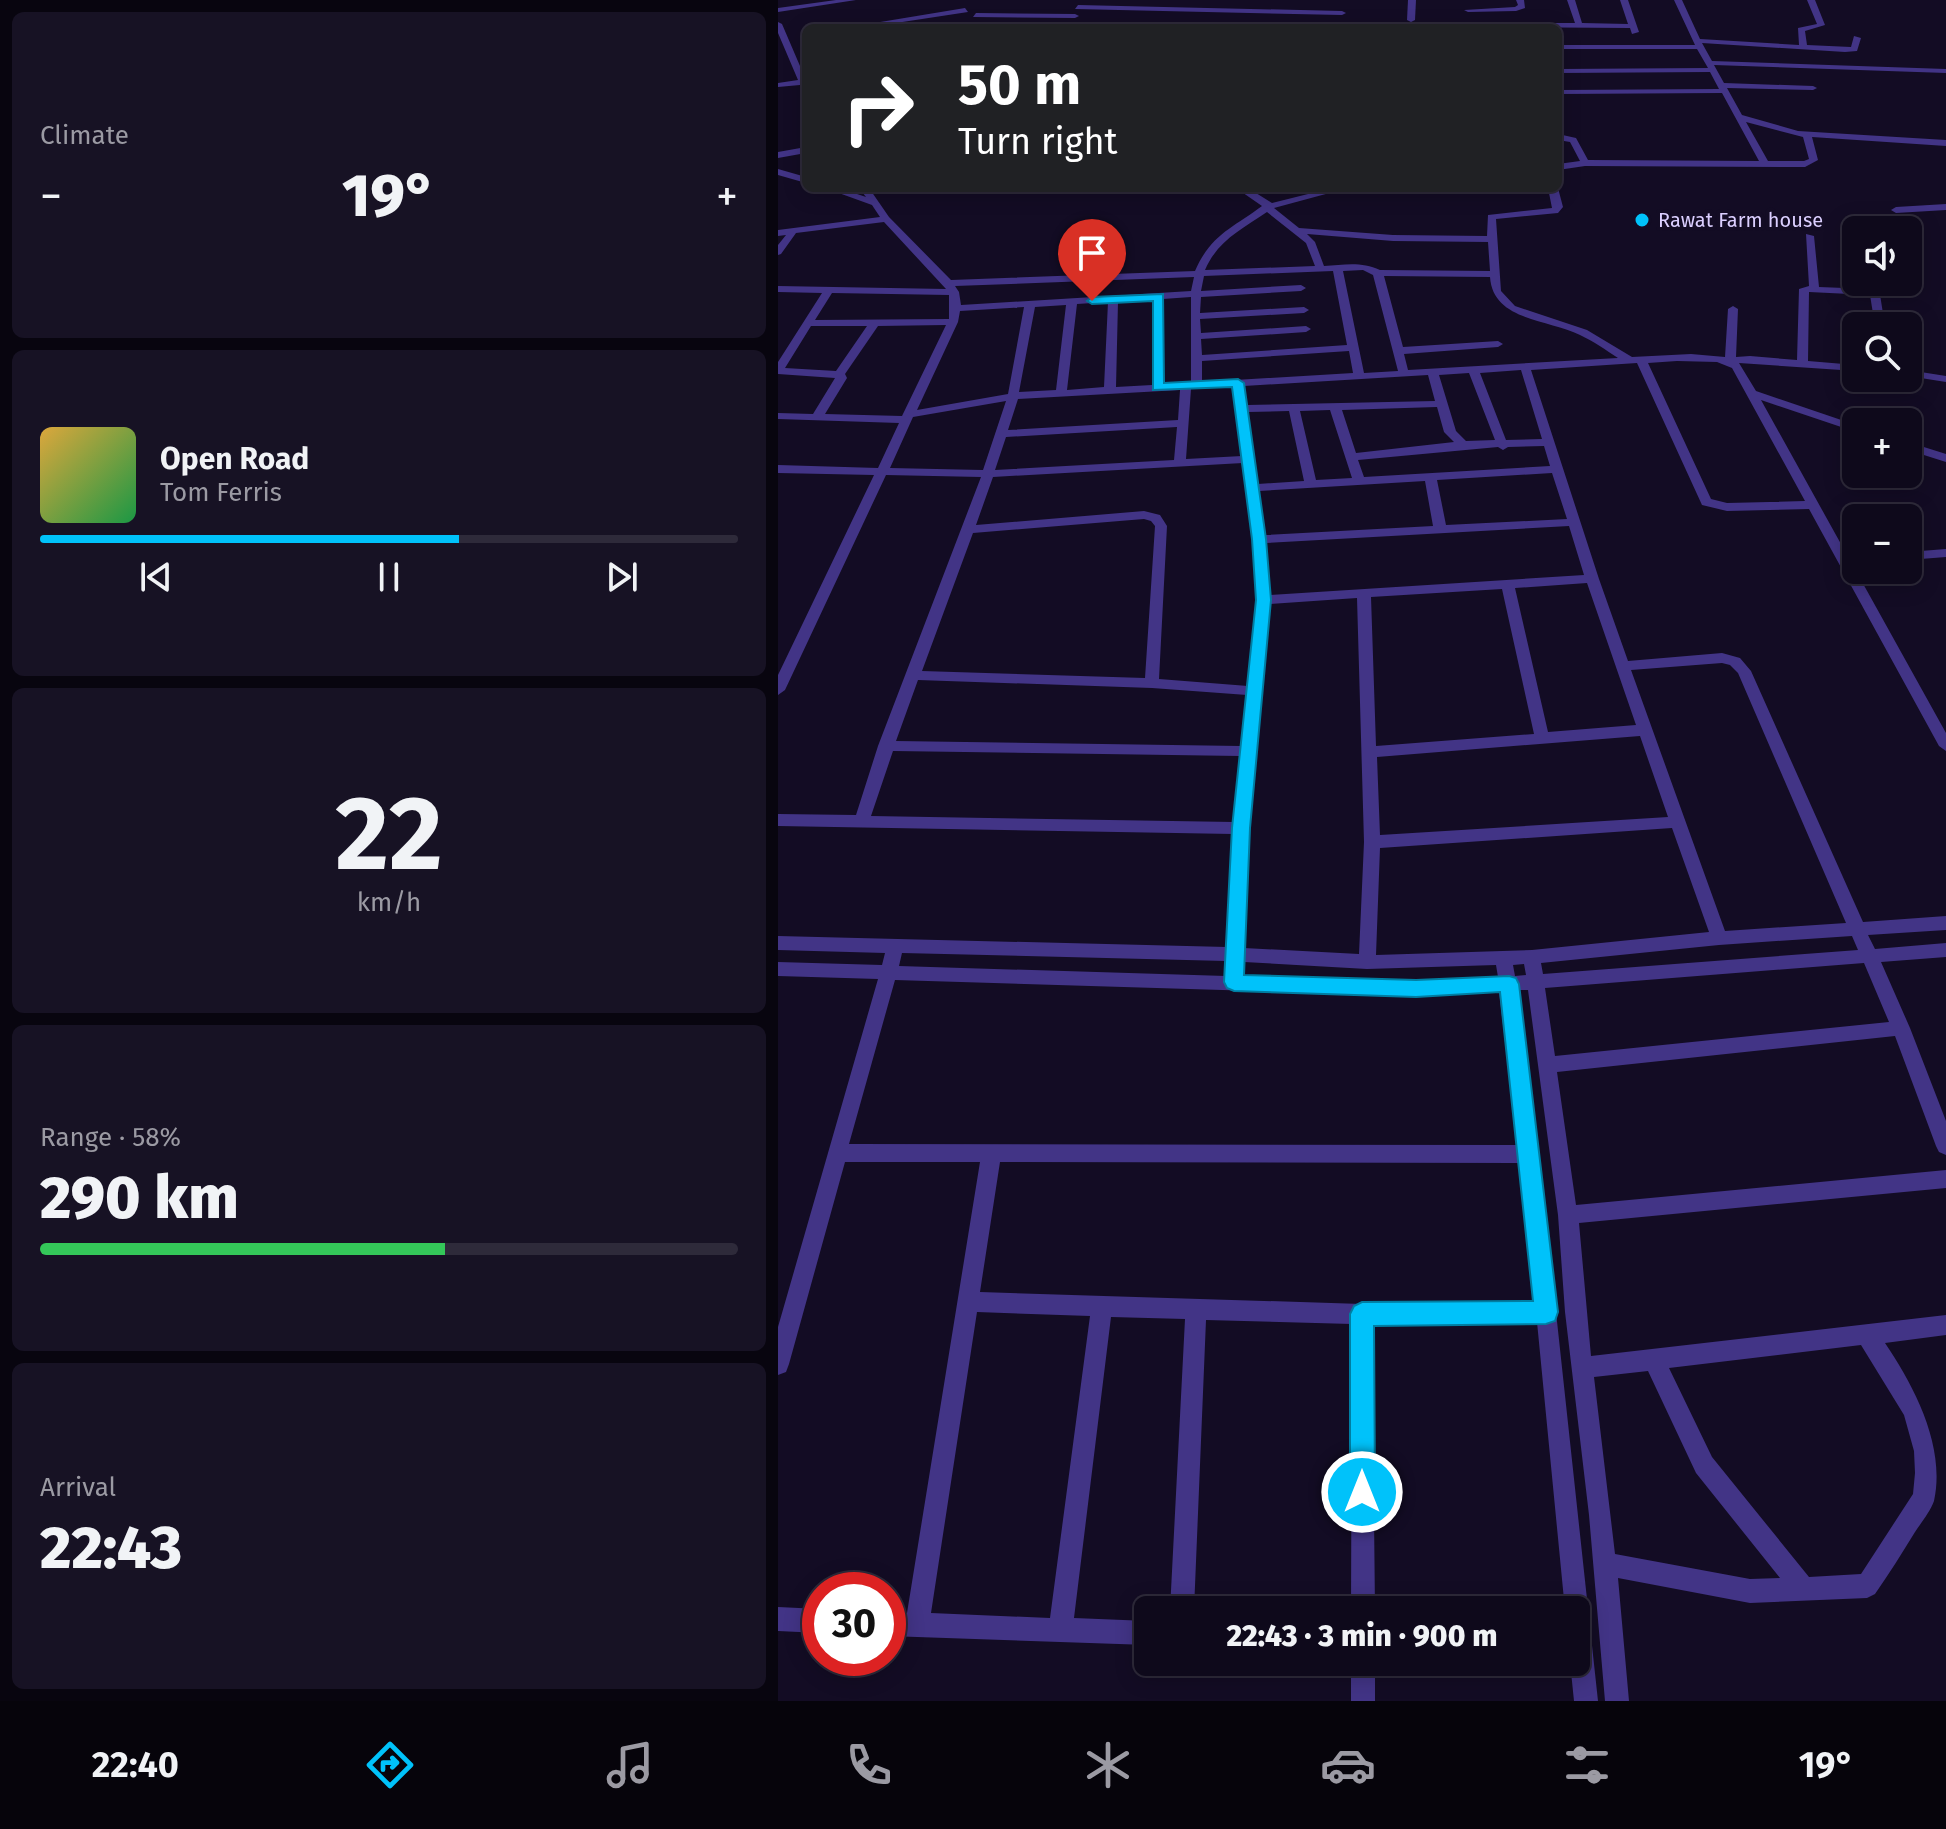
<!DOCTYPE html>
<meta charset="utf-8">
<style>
body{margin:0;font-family:"Fira Sans",sans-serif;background:#171224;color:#f1f3f6;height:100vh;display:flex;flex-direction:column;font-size:30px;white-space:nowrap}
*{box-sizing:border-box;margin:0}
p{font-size:26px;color:#9b9aa3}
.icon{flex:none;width:44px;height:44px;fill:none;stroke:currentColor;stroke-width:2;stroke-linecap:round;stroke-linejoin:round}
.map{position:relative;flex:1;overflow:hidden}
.side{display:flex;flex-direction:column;gap:12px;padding:12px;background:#08050f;width:778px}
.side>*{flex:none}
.top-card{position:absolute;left:24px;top:24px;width:760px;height:168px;border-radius:12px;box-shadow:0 4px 20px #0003,0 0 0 2px #2e2a3a;background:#202124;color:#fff;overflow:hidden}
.controls{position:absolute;left:1064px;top:216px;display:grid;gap:16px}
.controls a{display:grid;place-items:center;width:80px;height:80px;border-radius:12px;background:#0e091b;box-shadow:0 4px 20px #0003,0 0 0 2px #2e2a3a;font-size:40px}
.speed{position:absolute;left:24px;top:1572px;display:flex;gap:16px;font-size:40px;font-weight:700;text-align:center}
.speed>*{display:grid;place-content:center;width:104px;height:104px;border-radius:50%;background:#0e091b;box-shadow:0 4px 20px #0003,0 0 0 2px #2e2a3a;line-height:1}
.speed .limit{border:12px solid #d22;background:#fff;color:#111}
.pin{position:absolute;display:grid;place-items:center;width:68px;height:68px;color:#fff;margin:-82px -34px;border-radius:50% 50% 50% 0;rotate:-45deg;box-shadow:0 0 8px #0007}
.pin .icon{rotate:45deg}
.me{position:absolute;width:88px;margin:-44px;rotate:0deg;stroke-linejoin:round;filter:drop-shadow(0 0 6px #0008)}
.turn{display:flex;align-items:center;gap:28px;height:168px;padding:0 24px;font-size:36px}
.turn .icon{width:104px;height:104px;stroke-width:2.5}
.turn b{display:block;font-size:56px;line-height:68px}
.big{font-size:60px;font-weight:800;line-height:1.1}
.side .tile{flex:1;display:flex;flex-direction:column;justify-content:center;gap:12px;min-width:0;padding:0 28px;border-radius:12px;background:#171224}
.side .dial{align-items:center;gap:0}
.dial b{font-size:104px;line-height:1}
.song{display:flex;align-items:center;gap:24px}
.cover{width:96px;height:96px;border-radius:12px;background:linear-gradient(135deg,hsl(40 70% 55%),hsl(140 70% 35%))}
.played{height:8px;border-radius:4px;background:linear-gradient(90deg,#00c2fa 60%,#2e2a3a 60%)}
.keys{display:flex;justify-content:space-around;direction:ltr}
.heat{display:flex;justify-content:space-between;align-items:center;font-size:44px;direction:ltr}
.charge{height:12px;border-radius:6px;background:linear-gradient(90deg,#34c759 58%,#2e2a3a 0)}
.trip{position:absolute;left:356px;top:1596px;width:456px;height:80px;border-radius:12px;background:#0e091b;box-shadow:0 4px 20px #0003,0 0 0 2px #2e2a3a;font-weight:800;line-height:80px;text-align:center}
.menu{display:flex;height:128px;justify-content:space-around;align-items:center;background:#06040b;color:#9b9aa3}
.menu .icon{width:56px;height:56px}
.menu .selected{color:#00c2fa}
.menu b{font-size:36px;color:#f1f3f6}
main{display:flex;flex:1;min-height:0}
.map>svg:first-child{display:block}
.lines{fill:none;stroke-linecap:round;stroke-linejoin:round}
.street{fill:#423486;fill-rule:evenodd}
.route{fill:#00c2fa;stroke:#007ea2;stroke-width:2}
.poi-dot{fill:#00c2fa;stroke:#130c24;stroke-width:3}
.labels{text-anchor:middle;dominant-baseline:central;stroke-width:8;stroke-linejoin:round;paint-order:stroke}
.far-poi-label{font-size:20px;fill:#dbcfff;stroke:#130c24;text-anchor:start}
</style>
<main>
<section class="side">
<div class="tile"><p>Climate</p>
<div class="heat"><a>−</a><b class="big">19°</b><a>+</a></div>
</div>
<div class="tile">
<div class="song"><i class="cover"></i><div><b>Open Road</b><p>Tom Ferris</p></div></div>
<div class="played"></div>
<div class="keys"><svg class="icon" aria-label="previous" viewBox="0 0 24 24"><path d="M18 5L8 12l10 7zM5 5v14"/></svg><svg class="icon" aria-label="pause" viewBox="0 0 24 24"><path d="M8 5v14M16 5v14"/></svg><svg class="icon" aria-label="next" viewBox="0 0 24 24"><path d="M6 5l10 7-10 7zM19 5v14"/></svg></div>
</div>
<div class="tile dial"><b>22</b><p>km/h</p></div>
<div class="tile"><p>Range · 58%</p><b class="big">290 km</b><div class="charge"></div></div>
<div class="tile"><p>Arrival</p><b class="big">22:43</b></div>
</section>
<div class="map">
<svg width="1168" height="1701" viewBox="0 0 1168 1701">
<rect width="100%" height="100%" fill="#130c24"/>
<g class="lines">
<g class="street">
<polygon points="58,0 78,0 0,12 0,8"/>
<polygon points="630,0 638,0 637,20 633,22 629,20"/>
<polygon points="738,0 746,0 747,8 738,11 690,12 686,10 737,7 740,5"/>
<polygon points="789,0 797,0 804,23 850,24 842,0 850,0 861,32 854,34 852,28 692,27 688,25 692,23 797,23"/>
<path d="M896,0H904L922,39L1021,45L1020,28L1039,24L1029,0H1037L1047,25L1027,31L1029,45L1073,47L1076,36L1083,38L1079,51L1067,52L924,43L934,61L1168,69V73L936,65L946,83L1035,86L1039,88L1035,90L949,88L964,115L1020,131L1168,140V146L1034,137L1040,160L1027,167L807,166L780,170V164L802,161L792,142L780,140V134L798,138L810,160L981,161L944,93L780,94V90L941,89L932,72L780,73V69L930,68L919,49H780V45H917ZM968,122L1025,137L1031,159L1026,161H990Z"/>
<polygon points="300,5 564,11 568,13 564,15 297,9"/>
<polygon points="187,8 190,12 85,28 66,28"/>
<polygon points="198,13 297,14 301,16 297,18 195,17"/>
<polygon points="0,22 4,24 28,80 28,91 22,85 0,87 0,83 20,80 0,33"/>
<polygon points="213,23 216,27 188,28"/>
<polygon points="28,147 28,153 0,158 0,152"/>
<polygon points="0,169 28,177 28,183 0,175"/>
<path d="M47,188H61L88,197L81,188H91L111,217L173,280L417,271C433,234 455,228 484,206L458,188H470L494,203L554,188H570L496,208L521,228L615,235L709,236L710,215L774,208L770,188H780L785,207L780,213L718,219L723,291L737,306L809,330L854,357L913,354L947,357L950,309L955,306L960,309L958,357L972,356L1019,360L1021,289L1031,286L1028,234L1036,236L1041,287L1092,289V282H1100L1107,326H1097L1092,295L1031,292L1030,361L1078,365V371L961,363L978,391L1078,425V432L983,400L1168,733V751L1161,746L1031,509L949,511L924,505L859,363L753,370L821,579L850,661L944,653L962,658L973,671L1085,922L1168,916V930L1090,935L1097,949L1168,943V957L1103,962L1132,1028L1168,1121V1155L1161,1152L1158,1146L1117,1036L779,1072L798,1205L1168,1170V1188L801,1223L813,1356L1168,1315V1335L1107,1343C1136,1386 1168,1446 1156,1501C1152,1512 1143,1523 1137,1532C1124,1553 1111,1574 1097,1594L1089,1598L972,1603L840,1578L851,1701H827L811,1515L787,1312L780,1215L750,990H739L778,1312L820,1701H796L792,1662H798V1610H787L759,1322L594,1324L597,1610H573L574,1324L428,1320L416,1610H392L407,1319L333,1317L296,1618L370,1621V1645L110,1636V1612L129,1613L202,1162H67L11,1364L8,1372L0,1375V1327L100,979L0,976V962L104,965L107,953L0,950V936L449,947L455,834L0,826V814L78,815L100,746L203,477L108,475L7,690L0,695V675L96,475L0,473V465L100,468L121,423L0,419V413L35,414L57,378L0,374V362L44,293L0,292V286L168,289L106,222L18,233L3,254L0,255V245L8,235L0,236V230L102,217L94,205ZM489,212L528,243L537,266L427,270C440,240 463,230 489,212ZM529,234L615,241L710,242L712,271L602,270C583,261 565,265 546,266L537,242ZM585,270L595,275L620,371L586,373L565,271ZM555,271L569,345L424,355L423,339L528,332L533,329L528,326L423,333L422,319L526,313L531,310L526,307L422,313L423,297L523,291L528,288L523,285L423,291L426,276ZM606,276L712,277C715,321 770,319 802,335C815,341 828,350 840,358L630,370L626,354L720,347L725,344L720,341L625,347ZM416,277L413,291L183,305L181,292L177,286ZM54,293L171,295V319L37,320ZM413,297V382L386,384L385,299ZM375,300L374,385L338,387L340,302ZM330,302L326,387L289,390L299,304ZM288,305L278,390L241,392L257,307ZM246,307L230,394L139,410L180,322L182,311ZM168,325L124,416L47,414L69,378L67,374L100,326ZM33,326H89L58,371L7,368ZM571,351L575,373L424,382V361ZM899,361L939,362L954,368L1027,501L949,503L933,499L870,363ZM743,370L764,439L728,440L702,373ZM691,373L717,440L688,441L678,431L661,375ZM650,375L657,401L469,405L466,386ZM455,387L464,456L408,459L413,389ZM402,390L400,420L230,430L240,399ZM228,401L205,470L112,468L135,417ZM659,407L666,432L676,442L578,453L564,410ZM552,410L574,478L538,480L522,411ZM511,411L526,481L480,484L470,412ZM399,427L396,460L217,470L228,437ZM766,446L772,466L586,477L580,460L720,447L725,450L730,447ZM465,463L475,539L478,600L470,686L381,679L389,526L382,515L366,511L198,525L215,477ZM774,473L789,519L668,525L659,480ZM647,481L655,526L487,535L481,491ZM366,519L373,521L377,526L367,678L144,671L195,533ZM791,526L806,575L491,595L488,543ZM809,583L858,725L770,732L737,588ZM724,589L756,734L598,746L593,597ZM579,598L586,842L581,954L466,948L471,828L491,604ZM944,663L952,665L960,673L1068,923L947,931L853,670ZM140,680L374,688L469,695L463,746L118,741ZM862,736L890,817L602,835L599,757ZM115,751L462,756L456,822L93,816ZM894,828L931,932L754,950L598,955L602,848ZM1074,936L1080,950L765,974L763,963L941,945ZM124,953L448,961V976L121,966ZM466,962L589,969L718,965L720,977L638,982L465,976ZM1086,963L1111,1022L777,1056L767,988ZM746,964L748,975L737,976L735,965ZM117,980L638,996L721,991L739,1145L71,1144ZM222,1162L741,1163L756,1302L584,1304L202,1292ZM199,1312L312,1316L272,1618L153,1613ZM1083,1345L1126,1415L1136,1451L1137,1473L1135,1494L1083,1574L1031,1577L934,1457L891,1368ZM870,1371L918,1473L1002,1578L972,1579L837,1554L816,1377Z"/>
<polygon points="1168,204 1168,210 1118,213 1113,210 1118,207"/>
<polygon points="1130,370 1168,376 1168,382 1130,376"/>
<polygon points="1130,442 1168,454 1168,462 1130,450"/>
<polygon points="1168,549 1168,557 1130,560 1130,552"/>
<polygon points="0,1607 42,1609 42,1633 0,1631"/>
<rect x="573" y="1662" width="24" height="39"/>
</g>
</g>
<polygon class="route" points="385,294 386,383 460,379 466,383 488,539 493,600 472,828 466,975 638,980 731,976 738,978 741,984 780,1312 777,1321 768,1324 596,1326 597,1492 594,1501 584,1504 575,1501 572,1492 572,1314 576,1306 584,1302 755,1301 722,992 638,997 456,991 449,988 446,982 454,828 478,600 474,539 454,387 375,390 375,301 314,304 309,301 314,297"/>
<circle class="poi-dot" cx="864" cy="220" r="8"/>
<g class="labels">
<g class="far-poi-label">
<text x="880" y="220">Rawat Farm house</text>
</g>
</g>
</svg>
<div class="controls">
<a><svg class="icon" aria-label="sound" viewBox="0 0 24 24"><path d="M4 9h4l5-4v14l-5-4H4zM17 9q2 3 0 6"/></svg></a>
<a><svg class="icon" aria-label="search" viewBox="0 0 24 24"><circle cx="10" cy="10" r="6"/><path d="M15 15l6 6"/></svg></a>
<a>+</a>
<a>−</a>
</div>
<div class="speed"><div class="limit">30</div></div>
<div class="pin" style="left:314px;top:301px;background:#d93025"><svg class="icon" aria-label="arrive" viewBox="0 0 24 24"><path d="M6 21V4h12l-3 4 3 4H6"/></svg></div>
<svg class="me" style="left:584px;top:1492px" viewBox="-20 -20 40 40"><circle r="17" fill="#00c2fa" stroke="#fff" stroke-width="3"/><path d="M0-11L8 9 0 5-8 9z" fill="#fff"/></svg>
<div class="trip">22:43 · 3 min · 900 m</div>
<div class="top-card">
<div class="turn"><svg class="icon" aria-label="right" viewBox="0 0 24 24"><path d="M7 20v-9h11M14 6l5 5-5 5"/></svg><div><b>50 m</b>Turn right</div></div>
</div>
</div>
</main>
<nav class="menu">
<b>22:40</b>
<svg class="icon selected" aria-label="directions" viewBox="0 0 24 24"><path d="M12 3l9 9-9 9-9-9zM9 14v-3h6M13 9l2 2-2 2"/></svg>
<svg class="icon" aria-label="music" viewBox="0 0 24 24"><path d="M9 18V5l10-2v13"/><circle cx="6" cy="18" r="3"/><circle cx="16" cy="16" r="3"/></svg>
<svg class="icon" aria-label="phone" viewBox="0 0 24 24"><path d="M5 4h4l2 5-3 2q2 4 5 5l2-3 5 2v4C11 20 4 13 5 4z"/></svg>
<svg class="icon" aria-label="climate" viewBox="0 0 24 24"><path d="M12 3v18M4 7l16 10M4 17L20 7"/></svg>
<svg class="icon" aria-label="car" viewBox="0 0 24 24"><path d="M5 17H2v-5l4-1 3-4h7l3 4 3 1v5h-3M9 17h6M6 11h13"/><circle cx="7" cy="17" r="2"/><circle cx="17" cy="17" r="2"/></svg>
<svg class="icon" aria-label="filters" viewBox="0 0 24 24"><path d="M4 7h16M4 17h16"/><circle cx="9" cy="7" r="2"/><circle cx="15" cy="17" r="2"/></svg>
<b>19°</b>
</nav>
